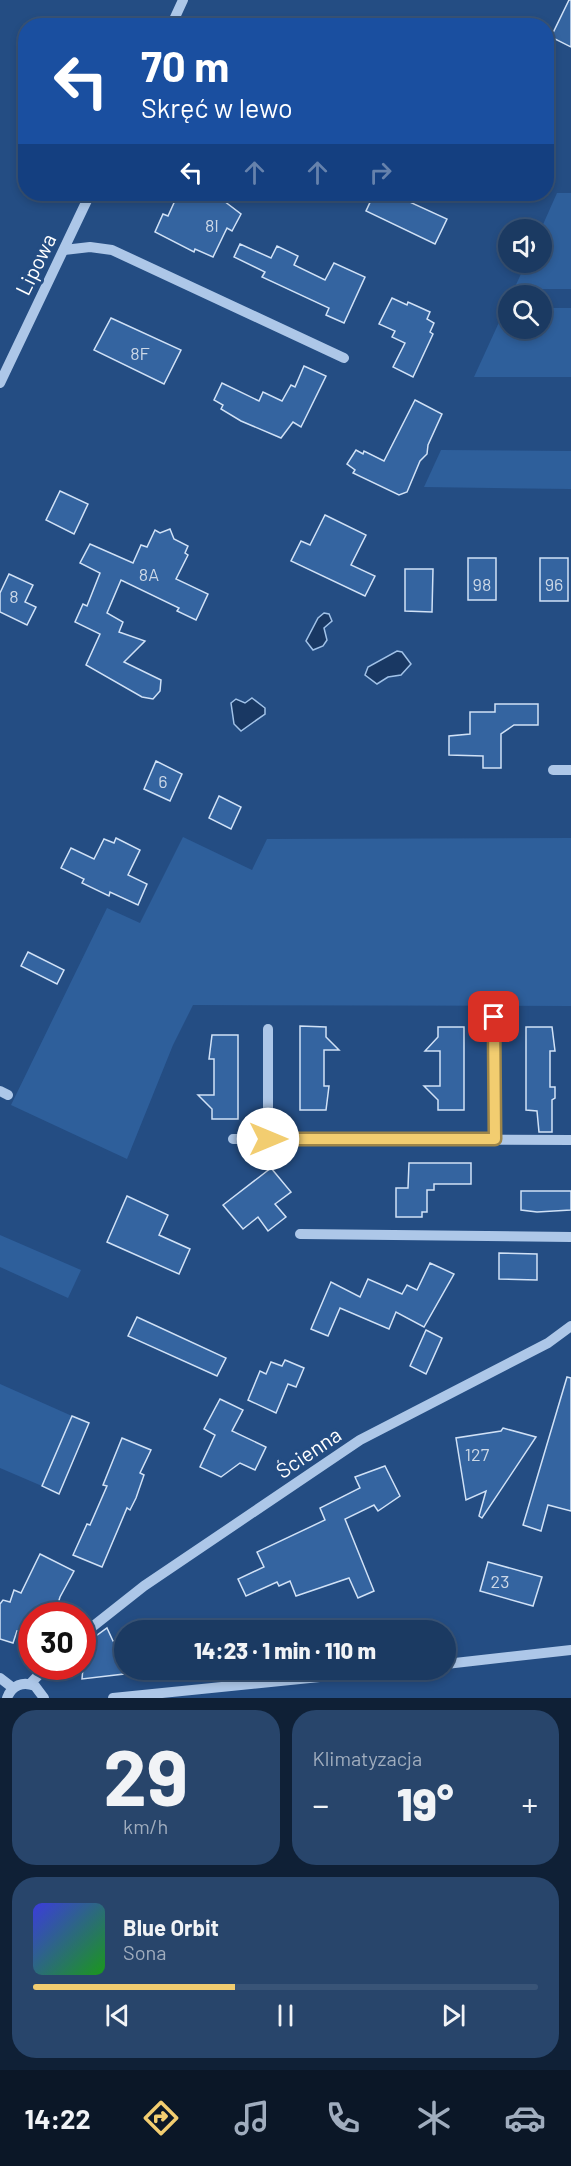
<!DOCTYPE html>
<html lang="pl">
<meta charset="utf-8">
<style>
body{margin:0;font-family:Barlow,sans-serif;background:#28456b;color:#f1f3f6;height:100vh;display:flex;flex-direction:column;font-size:22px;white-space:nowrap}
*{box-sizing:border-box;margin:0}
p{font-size:20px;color:#a0adbe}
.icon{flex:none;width:33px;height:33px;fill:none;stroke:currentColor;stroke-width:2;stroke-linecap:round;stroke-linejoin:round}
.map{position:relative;height:1698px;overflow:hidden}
.sheet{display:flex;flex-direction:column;gap:12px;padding:12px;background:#0f2036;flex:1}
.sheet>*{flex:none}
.hud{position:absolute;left:18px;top:18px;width:536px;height:183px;border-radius:24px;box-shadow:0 3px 9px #0003,0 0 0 2px #395477;background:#1a4fa0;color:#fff;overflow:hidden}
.fabs{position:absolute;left:498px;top:219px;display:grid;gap:12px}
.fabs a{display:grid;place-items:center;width:54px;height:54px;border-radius:50%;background:#1b3a62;box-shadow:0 3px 9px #0003,0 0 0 2px #395477;font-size:30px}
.speed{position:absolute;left:18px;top:1602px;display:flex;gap:12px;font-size:30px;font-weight:700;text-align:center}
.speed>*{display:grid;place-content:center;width:78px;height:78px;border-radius:50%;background:#1b3a62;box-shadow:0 3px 9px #0003,0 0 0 2px #395477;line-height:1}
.speed .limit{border:9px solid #d22;background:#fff;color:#111}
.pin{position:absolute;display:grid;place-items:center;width:51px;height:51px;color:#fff;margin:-26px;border-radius:12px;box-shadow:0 3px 9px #0006}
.me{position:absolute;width:66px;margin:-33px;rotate:90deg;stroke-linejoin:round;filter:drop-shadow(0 0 4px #0008)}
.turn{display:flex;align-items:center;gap:21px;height:126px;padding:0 24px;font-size:27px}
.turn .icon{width:78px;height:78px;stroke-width:2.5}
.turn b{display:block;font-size:42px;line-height:51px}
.lanes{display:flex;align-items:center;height:57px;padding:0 24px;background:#0003;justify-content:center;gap:30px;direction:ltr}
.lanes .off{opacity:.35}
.big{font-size:45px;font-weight:800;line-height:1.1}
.sheet .widget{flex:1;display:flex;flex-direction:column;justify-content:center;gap:9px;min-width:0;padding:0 21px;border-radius:24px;background:#28456b}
.sheet .dial{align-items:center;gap:0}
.dial b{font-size:78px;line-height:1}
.song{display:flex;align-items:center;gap:18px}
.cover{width:72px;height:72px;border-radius:9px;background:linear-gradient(135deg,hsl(240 70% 55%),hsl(120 70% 35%))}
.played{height:6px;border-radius:3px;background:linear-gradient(90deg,#f2cd70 40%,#395477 40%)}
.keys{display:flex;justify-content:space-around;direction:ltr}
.heat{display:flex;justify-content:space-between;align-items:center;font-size:33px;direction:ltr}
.sheet .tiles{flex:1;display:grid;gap:12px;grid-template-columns:1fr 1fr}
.widget:last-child{grid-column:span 2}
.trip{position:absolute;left:114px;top:1620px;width:342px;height:60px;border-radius:30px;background:#1b3a62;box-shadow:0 3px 9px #0003,0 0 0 2px #395477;font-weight:800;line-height:60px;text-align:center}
.tabs{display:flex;height:96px;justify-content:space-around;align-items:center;background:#0b1727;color:#a0adbe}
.tabs .icon{width:42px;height:42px}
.tabs .active{color:#f2cd70}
.tabs b{font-size:27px;color:#f1f3f6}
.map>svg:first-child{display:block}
.green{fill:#2e5f9b}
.water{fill:#193863;stroke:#a1c2e8;stroke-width:1.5}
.building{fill:#3464a0;stroke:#d0e1f6;stroke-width:1.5}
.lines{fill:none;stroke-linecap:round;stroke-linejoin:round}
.minor{stroke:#adc7e8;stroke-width:10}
.route-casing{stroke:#9d8549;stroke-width:15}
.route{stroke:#f2cd70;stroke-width:10}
.labels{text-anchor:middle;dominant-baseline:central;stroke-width:6;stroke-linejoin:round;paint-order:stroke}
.number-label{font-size:18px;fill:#ccd8e7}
.street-label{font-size:21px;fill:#fff;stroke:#244d83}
</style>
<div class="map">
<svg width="571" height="1698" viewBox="0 0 571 1698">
<rect width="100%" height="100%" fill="#244d83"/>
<g class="green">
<polygon points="557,193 571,193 571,289 514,289 526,263 542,262 541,229"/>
<polygon points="506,307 508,307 508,328 542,328 542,308 571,308 571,377 474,377"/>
<polygon points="441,450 571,451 571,489 424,487"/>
<polygon points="183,837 252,870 267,839 571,838 571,1006 193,1005 173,1045 127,1159 11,1105 107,908 140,923"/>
<polygon points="0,1235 81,1270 68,1298 0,1267"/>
<polygon points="0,1384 72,1416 42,1486 0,1468"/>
</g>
<g class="water">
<polygon points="324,613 329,614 332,621 324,628 327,640 323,646 313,650 306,641 318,618"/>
<polygon points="397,651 402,652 411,664 401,675 388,677 377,684 365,675 368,667"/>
<polygon points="252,698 265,708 265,714 241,731 234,724 231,703 236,699 245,703"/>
</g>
<g class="building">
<polygon points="569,0 571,0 571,47 551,37"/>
<polygon points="178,194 204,194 216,199 220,198 241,214 232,231 227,228 213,257 195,249 194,252 155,232 163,214 168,216"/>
<polygon points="374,194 406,194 403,199 447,219 435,244 366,211"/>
<polygon points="240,244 271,258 277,246 298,256 294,265 325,280 334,263 365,277 344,323 326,315 329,308 262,277 265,272 234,257"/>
<polygon points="392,298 407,305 408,302 430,312 427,319 434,323 430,332 433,334 413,377 393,367 405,343 392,337 395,331 379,324"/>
<polygon points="111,318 181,350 164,384 94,350"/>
<polygon points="304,366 326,376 301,427 293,422 281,438 241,421 221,409 223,405 214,400 222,383 259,401 263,392 282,401 291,385 295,387"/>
<polygon points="415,400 442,414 428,445 427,454 420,461 407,492 399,495 353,473 355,470 347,464 356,450 363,454 364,451 384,461"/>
<polygon points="60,491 88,504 74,534 46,520"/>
<polygon points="325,515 366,535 351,565 375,576 365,596 291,561 301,541 310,545"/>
<polygon points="170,529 174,539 188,546 185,553 188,555 176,579 208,594 196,620 177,611 179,608 121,580 107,613 123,622 119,632 145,641 124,662 161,680 160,691 153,699 142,697 86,665 100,634 75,622 83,604 87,606 100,573 80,563 90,544 133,563 141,545 147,547 155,530 160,533"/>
<rect x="468" y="558" width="28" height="42"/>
<rect x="540" y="558" width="28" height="43"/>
<polygon points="405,569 433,569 432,612 405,611"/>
<polygon points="9,574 33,585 25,602 36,607 27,625 0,612 0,593"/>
<polygon points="495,704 538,704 538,725 514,725 501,734 501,768 483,768 483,756 449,755 449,736 470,734 470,712 495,712"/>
<polygon points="156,761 182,774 170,801 144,789"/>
<polygon points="219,796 241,807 231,829 209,818"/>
<polygon points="116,838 140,850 128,875 147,884 138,905 110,892 109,896 82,883 84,879 61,868 71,848 94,859 104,839 114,843"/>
<polygon points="28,952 64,970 57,984 21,966"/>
<polygon points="300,1026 326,1027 326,1037 339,1050 324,1050 324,1086 329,1086 326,1110 300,1110"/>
<polygon points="438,1027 464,1027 464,1110 438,1110 438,1100 424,1086 440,1086 440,1051 425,1051 438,1037"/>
<polygon points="526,1027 552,1027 555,1051 550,1051 550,1087 555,1087 555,1098 552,1100 552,1132 539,1132 537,1111 526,1110"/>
<polygon points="212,1035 238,1035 238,1119 212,1119 212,1109 198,1095 214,1095 214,1059 209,1059"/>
<polygon points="409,1163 471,1163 471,1184 434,1184 434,1190 427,1190 427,1212 422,1212 422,1217 396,1217 396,1188 408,1188"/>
<polygon points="271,1168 291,1192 275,1204 286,1217 268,1231 258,1217 243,1229 223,1205"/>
<polygon points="521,1191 571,1191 571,1210 537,1212 521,1210"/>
<polygon points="127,1196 168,1215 159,1235 190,1249 179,1274 107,1242"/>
<polygon points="499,1253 537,1254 537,1280 499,1279"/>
<polygon points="430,1263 454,1274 424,1327 396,1312 389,1329 340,1308 328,1336 311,1329 331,1282 360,1297 368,1279 402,1294 407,1285 417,1290"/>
<polygon points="137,1317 226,1358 217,1376 128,1336"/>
<polygon points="426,1330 442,1338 426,1374 410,1366"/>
<polygon points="285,1360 304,1368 296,1387 288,1384 276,1413 248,1400 260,1371 266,1374 271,1362 282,1366"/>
<polygon points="567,1377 571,1378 571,1511 548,1505 541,1531 523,1525"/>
<polygon points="220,1399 243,1410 232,1431 266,1447 255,1470 240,1463 221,1477 200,1467 215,1435 204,1429"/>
<polygon points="72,1416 89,1423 59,1494 42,1486"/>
<polygon points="503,1428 536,1437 482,1518 479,1516 486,1491 466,1500 456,1438 501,1431"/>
<polygon points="122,1438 151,1450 140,1473 144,1475 136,1498 130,1510 127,1508 102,1567 73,1555 87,1524 90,1525 107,1486 103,1485"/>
<polygon points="385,1466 400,1496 378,1511 374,1505 345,1519 374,1591 358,1598 349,1578 296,1596 290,1581 279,1586 277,1582 246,1596 238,1579 264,1567 257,1552 325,1520 320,1508 360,1488 355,1477"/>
<polygon points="40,1554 74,1571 60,1597 54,1616 32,1616 32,1635 17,1631 13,1643 0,1639 0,1604 3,1600 10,1602 14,1590 21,1593"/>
<polygon points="488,1562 542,1577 533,1606 480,1591"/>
<polygon points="107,1628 113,1641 123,1640 124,1674 82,1679 85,1644"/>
</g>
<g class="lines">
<g class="minor">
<polyline points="171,26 183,0"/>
<polyline points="64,250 90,247 112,250 344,358"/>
<polyline points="0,383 90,194"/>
<polyline points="553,770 571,770"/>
<polyline points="494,1017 495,1139"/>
<polyline points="268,1029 268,1139"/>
<polyline points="0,1091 8,1095"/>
<polyline points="233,1139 571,1140"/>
<polyline points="300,1234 571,1237"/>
<polyline points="82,1635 144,1586 360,1440 548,1343 571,1326"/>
<polyline points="446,1664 571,1650"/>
<polyline points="0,1678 13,1688"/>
<polyline points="30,1684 47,1666"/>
<path d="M7,1698C12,1685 23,1681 35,1686L44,1698"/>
<polyline points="113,1698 388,1670"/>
</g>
</g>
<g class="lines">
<g class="route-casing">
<polyline id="route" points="268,1139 495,1139 494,1017"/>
</g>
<use href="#route" class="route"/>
</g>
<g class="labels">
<g class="number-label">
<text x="212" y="225">8I</text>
<text x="140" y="353">8F</text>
<text x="149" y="574">8A</text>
<text x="482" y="584">98</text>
<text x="554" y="584">96</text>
<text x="14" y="596">8</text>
<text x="163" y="781">6</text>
<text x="477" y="1454">127</text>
<text x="500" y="1581">23</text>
</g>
<g class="street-label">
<text transform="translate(35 264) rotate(-64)">Lipowa</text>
<text transform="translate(308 1452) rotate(-34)">Ścienna</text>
</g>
</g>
</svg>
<div class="fabs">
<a><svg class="icon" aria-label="sound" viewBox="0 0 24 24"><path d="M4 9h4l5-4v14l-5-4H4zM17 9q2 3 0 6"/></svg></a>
<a><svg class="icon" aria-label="search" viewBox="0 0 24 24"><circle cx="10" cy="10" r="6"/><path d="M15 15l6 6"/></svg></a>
</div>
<div class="speed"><div class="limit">30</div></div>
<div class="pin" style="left:494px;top:1017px;background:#d93025"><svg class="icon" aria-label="arrive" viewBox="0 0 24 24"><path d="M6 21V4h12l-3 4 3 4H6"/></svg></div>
<svg class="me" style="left:268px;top:1139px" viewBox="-20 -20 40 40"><circle r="19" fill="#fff"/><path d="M0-13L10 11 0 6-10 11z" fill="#f2cd70"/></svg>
<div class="trip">14:23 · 1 min · 110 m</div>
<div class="hud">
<div class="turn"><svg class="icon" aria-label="left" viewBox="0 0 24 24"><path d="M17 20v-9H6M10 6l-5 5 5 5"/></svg><div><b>70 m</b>Skręć w lewo</div></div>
<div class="lanes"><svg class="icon" aria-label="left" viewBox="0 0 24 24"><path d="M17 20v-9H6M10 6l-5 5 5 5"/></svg><svg class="icon off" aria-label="ahead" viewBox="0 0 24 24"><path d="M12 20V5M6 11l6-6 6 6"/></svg><svg class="icon off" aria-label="ahead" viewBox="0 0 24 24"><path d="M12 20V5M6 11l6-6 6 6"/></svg><svg class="icon off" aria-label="right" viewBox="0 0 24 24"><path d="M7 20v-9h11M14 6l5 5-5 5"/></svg></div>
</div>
</div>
<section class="sheet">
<div class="tiles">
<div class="widget dial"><b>29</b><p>km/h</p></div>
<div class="widget"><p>Klimatyzacja</p>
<div class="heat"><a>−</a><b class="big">19°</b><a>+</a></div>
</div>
<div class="widget">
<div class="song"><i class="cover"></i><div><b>Blue Orbit</b><p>Sona</p></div></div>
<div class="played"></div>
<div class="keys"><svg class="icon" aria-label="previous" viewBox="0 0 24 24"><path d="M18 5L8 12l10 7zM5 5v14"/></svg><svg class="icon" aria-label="pause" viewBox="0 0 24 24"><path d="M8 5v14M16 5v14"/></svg><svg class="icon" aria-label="next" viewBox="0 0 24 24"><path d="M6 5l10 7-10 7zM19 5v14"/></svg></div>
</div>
</div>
</section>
<nav class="tabs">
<b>14:22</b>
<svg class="icon active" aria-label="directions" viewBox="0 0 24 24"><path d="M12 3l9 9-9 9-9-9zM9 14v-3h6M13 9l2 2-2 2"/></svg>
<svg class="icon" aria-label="music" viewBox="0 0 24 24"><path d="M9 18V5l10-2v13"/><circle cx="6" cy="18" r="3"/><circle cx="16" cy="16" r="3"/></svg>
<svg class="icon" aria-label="phone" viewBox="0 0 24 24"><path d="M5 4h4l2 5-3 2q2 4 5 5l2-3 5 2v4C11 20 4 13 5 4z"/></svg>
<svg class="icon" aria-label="climate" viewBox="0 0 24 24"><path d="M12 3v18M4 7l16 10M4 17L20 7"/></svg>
<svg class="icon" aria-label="car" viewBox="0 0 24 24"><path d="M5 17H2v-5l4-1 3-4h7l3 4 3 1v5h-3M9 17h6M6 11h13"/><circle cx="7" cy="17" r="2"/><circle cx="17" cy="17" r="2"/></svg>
</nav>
